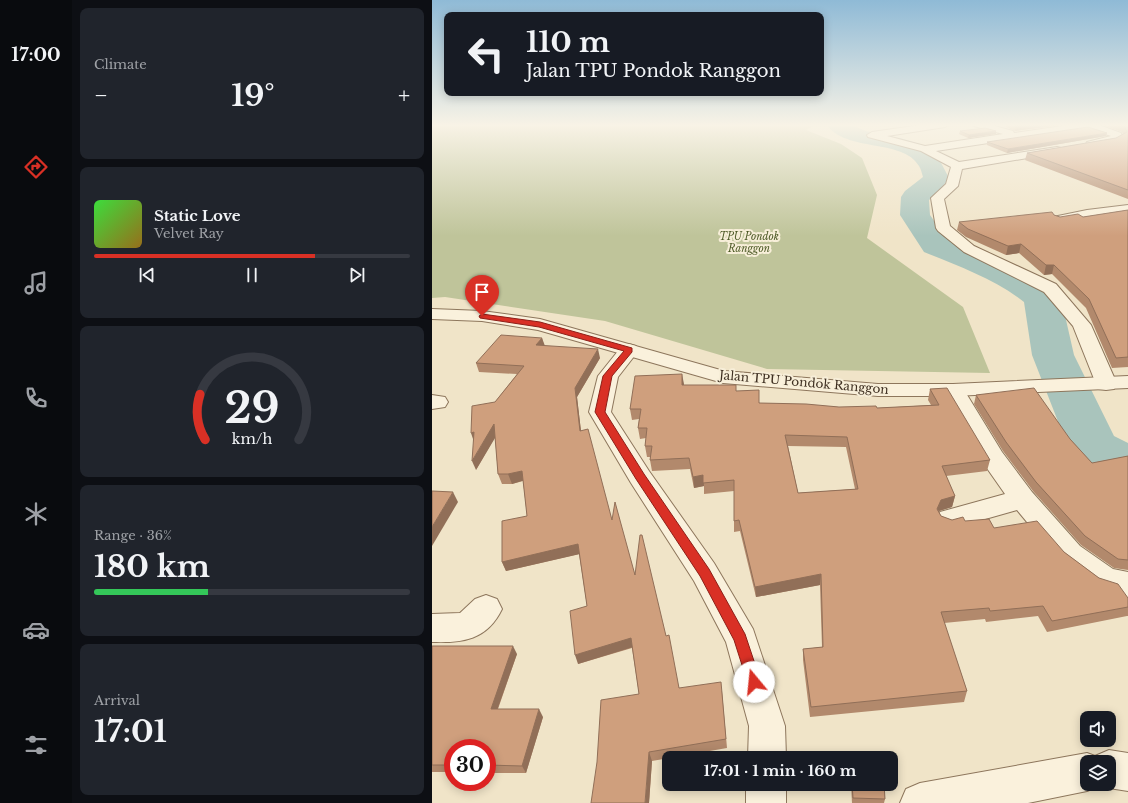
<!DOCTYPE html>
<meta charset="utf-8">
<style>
body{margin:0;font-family:"Libre Baskerville",serif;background:#20242c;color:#f1f3f6;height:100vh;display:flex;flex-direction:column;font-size:15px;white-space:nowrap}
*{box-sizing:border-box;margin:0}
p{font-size:13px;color:#9ea1a6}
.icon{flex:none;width:22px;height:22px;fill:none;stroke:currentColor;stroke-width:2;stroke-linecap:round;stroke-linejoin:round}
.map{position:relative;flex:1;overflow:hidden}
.details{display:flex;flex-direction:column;gap:8px;padding:8px;background:#0d0f14;width:360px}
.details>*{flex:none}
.hud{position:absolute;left:12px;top:12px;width:380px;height:84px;border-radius:8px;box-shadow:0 2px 10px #0003;background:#171b24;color:#f1f3f6;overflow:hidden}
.tools{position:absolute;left:648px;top:711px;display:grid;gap:8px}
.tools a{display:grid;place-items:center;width:36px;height:36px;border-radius:8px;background:#171b24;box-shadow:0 2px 10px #0003;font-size:20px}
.speed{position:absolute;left:12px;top:739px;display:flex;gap:8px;font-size:20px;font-weight:700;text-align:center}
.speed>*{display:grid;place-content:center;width:52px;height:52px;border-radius:50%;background:#171b24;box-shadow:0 2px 10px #0003;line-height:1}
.speed .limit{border:6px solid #d22;background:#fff;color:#111}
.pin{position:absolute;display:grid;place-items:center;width:34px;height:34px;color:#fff;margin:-41px -17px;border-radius:50% 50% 50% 0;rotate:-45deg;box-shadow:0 0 4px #0007}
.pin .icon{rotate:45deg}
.me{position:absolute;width:44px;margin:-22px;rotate:343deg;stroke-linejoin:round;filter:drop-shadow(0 0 3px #0008)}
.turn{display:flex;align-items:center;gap:14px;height:84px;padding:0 16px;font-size:18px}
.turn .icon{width:52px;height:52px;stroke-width:2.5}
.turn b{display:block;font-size:28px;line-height:34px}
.big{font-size:30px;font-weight:700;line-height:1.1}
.details .tile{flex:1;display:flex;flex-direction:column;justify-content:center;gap:6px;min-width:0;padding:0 14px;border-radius:8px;background:#20242c}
.details .dial{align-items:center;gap:0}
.dial svg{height:104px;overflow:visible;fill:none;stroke:#363941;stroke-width:7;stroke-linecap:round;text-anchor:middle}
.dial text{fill:#f1f3f6;stroke:none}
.song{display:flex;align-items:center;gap:12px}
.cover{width:48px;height:48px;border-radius:6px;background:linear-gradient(135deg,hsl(120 70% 55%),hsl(40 70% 35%))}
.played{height:4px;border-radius:2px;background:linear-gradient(90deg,#d93025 70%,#363941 70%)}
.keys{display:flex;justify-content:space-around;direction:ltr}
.heat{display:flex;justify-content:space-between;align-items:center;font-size:22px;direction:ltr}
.charge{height:6px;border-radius:3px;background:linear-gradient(90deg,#34c759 36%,#363941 0)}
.trip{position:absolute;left:230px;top:751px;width:236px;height:40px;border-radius:8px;background:#171b24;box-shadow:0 2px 10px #0003;font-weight:700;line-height:40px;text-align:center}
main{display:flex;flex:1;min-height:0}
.dock{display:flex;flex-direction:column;width:72px;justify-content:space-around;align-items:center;background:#090b0e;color:#9ea1a6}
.dock .icon{width:28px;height:28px}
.dock .current{color:#d93025}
.dock b{font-size:18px;color:#f1f3f6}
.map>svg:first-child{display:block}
.cemetery{fill:#bfc49a}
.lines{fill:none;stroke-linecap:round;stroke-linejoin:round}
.river{fill:#a9c4bc;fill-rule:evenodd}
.minor-casing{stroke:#8d765c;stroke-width:2}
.tertiary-casing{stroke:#8d765c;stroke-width:2}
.minor{fill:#faf1dc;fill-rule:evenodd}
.tertiary{fill:#faf1dc;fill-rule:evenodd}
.wall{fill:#b2896c;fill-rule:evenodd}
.shaded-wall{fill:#916f58}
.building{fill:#cf9f7d;stroke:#916f58;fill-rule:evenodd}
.route{fill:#d93025;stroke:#8d1f18}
.labels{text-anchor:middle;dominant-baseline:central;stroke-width:4;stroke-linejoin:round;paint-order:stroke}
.far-park-label{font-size:10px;font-style:italic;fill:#4d5a26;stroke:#f7eed8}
.street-label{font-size:12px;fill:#3d2e20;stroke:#f7eed8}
</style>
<main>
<nav class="dock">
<b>17:00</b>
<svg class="icon current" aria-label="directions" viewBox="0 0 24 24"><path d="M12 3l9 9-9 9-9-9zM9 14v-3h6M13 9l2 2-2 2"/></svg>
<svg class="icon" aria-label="music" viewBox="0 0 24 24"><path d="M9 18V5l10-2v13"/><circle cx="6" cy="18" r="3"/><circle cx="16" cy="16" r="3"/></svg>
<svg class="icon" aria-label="phone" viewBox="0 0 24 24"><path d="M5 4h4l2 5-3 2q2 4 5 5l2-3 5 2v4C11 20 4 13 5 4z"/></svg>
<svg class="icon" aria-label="climate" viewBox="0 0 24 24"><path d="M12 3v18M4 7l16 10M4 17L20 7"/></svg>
<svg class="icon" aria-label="car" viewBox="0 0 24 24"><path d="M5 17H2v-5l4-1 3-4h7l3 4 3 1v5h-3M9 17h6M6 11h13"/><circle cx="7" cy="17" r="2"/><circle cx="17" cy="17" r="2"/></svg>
<svg class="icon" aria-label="filters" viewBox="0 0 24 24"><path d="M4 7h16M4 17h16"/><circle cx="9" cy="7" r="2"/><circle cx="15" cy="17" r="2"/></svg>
</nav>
<section class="details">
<div class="tile"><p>Climate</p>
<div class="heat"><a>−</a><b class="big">19°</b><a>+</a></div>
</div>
<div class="tile">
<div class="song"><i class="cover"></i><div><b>Static Love</b><p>Velvet Ray</p></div></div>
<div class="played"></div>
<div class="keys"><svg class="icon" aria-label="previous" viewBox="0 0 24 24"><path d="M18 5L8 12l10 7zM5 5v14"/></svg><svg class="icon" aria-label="pause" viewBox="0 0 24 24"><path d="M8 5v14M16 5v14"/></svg><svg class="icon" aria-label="next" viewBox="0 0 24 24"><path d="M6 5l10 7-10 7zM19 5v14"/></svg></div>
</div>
<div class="tile dial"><svg viewBox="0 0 100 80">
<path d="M14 69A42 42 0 1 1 86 69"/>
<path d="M14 69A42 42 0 0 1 10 34" stroke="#d93025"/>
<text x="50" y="56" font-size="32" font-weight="700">29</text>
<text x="50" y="72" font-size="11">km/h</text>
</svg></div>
<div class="tile"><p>Range · 36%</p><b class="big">180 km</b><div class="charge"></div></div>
<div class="tile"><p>Arrival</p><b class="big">17:01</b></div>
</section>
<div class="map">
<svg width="696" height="803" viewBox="0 0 696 803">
<rect width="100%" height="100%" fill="#f0e4c8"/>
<polygon class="cemetery" points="0,124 385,124 374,130 409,144 430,158 445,195 435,238 531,307 558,373 335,369 173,321 13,297 0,298"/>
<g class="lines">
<path class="river" d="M394,124H416L434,131L468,138L488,144L499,150L507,159L517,178L506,193L497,200L498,215L514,238L572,261L606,277L623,290L629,298L642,355L682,436L696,443V483L677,478L644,459L636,447L600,355L592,302C563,279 526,266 492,252L468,215L469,197L473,191L491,177C490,174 489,169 487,166C471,138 414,153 394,124Z"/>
<g class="minor-casing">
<g id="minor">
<polygon points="496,124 518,124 513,127 455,136 493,146 571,134 542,126 540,124 555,124 581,131 582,133 644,124 664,124 689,133 691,138 690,140 659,147 655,146 654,144 655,142 679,136 655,128 504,151 527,162 625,147 629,148 630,150 629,152 625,153 530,169 526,186 512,199 518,226 542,246 624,284 659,325 685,384 682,389 674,390 666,389 641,326 612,292 532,252 506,231 504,228 499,198 514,184 519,167 489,151 436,137 435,135 440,132"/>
<polygon points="696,205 696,213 655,218 626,224 621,223 619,220 621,217 655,210"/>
<polygon points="197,344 204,346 207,350 186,377 179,412 217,471 282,563 321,629 353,726 354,758 316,758 317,726 294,642 262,581 199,483 157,412 166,376 190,346"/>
<polygon points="521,384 529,385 570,452 600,492 648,546 681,569 696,572 696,598 662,588 628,562 585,510 518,529 508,526 504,519 508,512 573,494 552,464 510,390 513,385"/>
<polygon points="0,395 13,397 16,402 13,407 0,409"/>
<path d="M54,595L65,599L70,609C55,640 31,643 0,642V614L28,613L43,599Z"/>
<path d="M677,750L696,753V791L677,788L669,785L655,791L596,803H468L474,789L488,783L655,753L663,756ZM655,762H677V784H655Z"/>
<rect x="314" y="784" width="40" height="19"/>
</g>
</g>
<g class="tertiary-casing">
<polygon id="tertiary" points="0,309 50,311 108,319 292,371 446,384 521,384 696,376 696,388 521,396 446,396 291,383 106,330 50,321 0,319"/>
</g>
<use href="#minor" class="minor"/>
<use href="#tertiary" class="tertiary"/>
</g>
<g class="wall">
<polygon points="574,124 636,124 583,131 574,127"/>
<polygon points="667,124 696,124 696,199 593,160 595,153 684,138 691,134 690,132"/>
<polygon points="528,131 564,134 536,138 527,134"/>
<polygon points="674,136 575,153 555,145 555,142"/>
<polygon points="696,210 696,367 680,368 654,308 620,274 612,275 587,253 574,255 534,237 525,230 527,222 622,215 628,217 651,217"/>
<polygon points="110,338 112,346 168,358 145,397 149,431 180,520 203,575 247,688 290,691 295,748 220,761 217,803 207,694 200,648 146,664 155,606 147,554 74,571 70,562 95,516 91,481 80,484 70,484 66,474 63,437 44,470 63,402 85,374 47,372 44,363"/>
<path d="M252,385L305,391L328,403L407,407L445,408L499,405L496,400L498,389L558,460L555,471L514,476L523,496L520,507L507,511L509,516L520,520L533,521L562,528L632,552L667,578L696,598V616H695L615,632L606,616L554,622L553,619L512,623L535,691L532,702L378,717L371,660V649L390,647L388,585L324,597L308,531L302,532V491L272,494V486L262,488L258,469L220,471L218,460V457H215L213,446L214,438L208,439L206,428L207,419L200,420L198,409ZM356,446L414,447L423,489L366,493Z"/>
<polygon points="544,395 638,439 660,463 696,456 696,570 682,568 649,545 601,491 571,451 542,404"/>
<polygon points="0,646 85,654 66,709 111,717 94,773 55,773 55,748 21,748 21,772 0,772"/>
<polygon points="419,784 452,784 453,799 452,803 420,803"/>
</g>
<g class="shaded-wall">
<polygon points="593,124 636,124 583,131 584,125"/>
<polygon points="564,131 564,134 536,138 537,135"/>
<polygon points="675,133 674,136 575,153 576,149"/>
<polygon points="589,244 587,253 574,255 576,246"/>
<polygon points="614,265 622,265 620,274 612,275"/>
<polygon points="110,338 113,346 104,345"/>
<polygon points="166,349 168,358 145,397 150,440 148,431 143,388"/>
<polygon points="250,374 252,384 251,395 250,385"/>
<polygon points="62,424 66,433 44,470 40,461"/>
<polygon points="42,432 42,442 39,433"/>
<polygon points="90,471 93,480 80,484 76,474"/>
<polygon points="271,475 272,486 262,488 261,477"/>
<polygon points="21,492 26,502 0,546 0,527"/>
<polygon points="523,496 520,507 507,511 505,509 509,500"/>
<polygon points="146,544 148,554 74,571 70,562"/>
<polygon points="389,574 388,585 324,597 323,587"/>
<polygon points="199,638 201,647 146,664 143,655"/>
<polygon points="81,646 85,654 63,716 59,709"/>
<polygon points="107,709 111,717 94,773 90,766"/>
<polygon points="217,752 220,761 217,803 213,803"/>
</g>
<g class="building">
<polygon points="581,124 593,124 584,125"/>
<polygon points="687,124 696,124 696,190 595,153 684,138 695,132 692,125"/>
<polygon points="656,127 675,133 576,149 555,142"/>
<polygon points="553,128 564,131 537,135 528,131"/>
<polygon points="696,210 696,357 684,358 657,299 622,265 614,265 589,244 576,246 536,229 527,222 620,212 622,215 628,217 646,214 651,217"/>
<polygon points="69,335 110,338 104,345 166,349 143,388 148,431 156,429 180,520 183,502 203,575 208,535 210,535 234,636 237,635 247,688 289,682 294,739 217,752 213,803 159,803 165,762 169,700 207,694 199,638 143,655 138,611 155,606 146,544 70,562 70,521 95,516 90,471 76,474 66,474 62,424 40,461 42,432 39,433 40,406 63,402 92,366 44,363"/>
<path d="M250,374V385H304V391L327,390V403L374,404L407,407L444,406L445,408L507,405L498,389L515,388L558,460L510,466L523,496L509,500L505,509L509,516L520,520L531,517L533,521L557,519L562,528L605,521L632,552L667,578L686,584L696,598V607L620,621L611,606L558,611L557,608L509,612L535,691L379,707L371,649L391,647L389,574L323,587L307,520L302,521V480L271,483V475L261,477L257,458L218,460L220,446H213L215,428H206L209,409H198L203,376ZM353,435L415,437L426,489L366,493Z"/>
<polygon points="602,388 638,439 660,463 696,456 696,560 686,559 653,536 604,482 574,442 544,395"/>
<polygon points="0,491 21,492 0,527"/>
<polygon points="0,646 81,646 59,709 107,709 90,766 55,765 55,748 21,748 21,765 0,765"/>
<polygon points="418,755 449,756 449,758 418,758"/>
<polygon points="420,784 452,784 453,799 421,798"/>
</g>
<linearGradient id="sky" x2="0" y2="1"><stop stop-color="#8fbad6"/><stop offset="0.53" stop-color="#f8f3e6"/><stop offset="1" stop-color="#f8f3e6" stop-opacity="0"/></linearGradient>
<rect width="696" height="236" fill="url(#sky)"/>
<polygon class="route" points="50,314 108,322 200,348 200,352 180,376 173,412 212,474 277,569 313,634 329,682 327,687 322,689 317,687 302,640 268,576 204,479 163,412 171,376 192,351 107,327 48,318 47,316"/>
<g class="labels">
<g class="far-park-label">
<text x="317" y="236">TPU Pondok<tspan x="317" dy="12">Ranggon</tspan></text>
</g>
<g class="street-label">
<text transform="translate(372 382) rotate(5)">Jalan TPU Pondok Ranggon</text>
</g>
</g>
</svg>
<div class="tools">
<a><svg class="icon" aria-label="sound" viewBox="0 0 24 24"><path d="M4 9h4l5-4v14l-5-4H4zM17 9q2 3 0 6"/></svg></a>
<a><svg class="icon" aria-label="layers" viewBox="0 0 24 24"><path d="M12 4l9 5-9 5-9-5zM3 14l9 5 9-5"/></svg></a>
</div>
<div class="speed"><div class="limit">30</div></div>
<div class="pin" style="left:50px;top:316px;background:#d93025"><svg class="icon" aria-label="arrive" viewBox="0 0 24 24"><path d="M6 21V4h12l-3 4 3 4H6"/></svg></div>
<svg class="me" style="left:322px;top:682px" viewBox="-20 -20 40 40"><circle r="19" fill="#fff"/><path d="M0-13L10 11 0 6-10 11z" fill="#d93025"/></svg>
<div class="trip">17:01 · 1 min · 160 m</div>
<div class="hud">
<div class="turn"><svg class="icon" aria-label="left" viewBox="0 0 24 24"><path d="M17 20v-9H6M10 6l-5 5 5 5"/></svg><div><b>110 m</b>Jalan TPU Pondok Ranggon</div></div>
</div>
</div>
</main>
